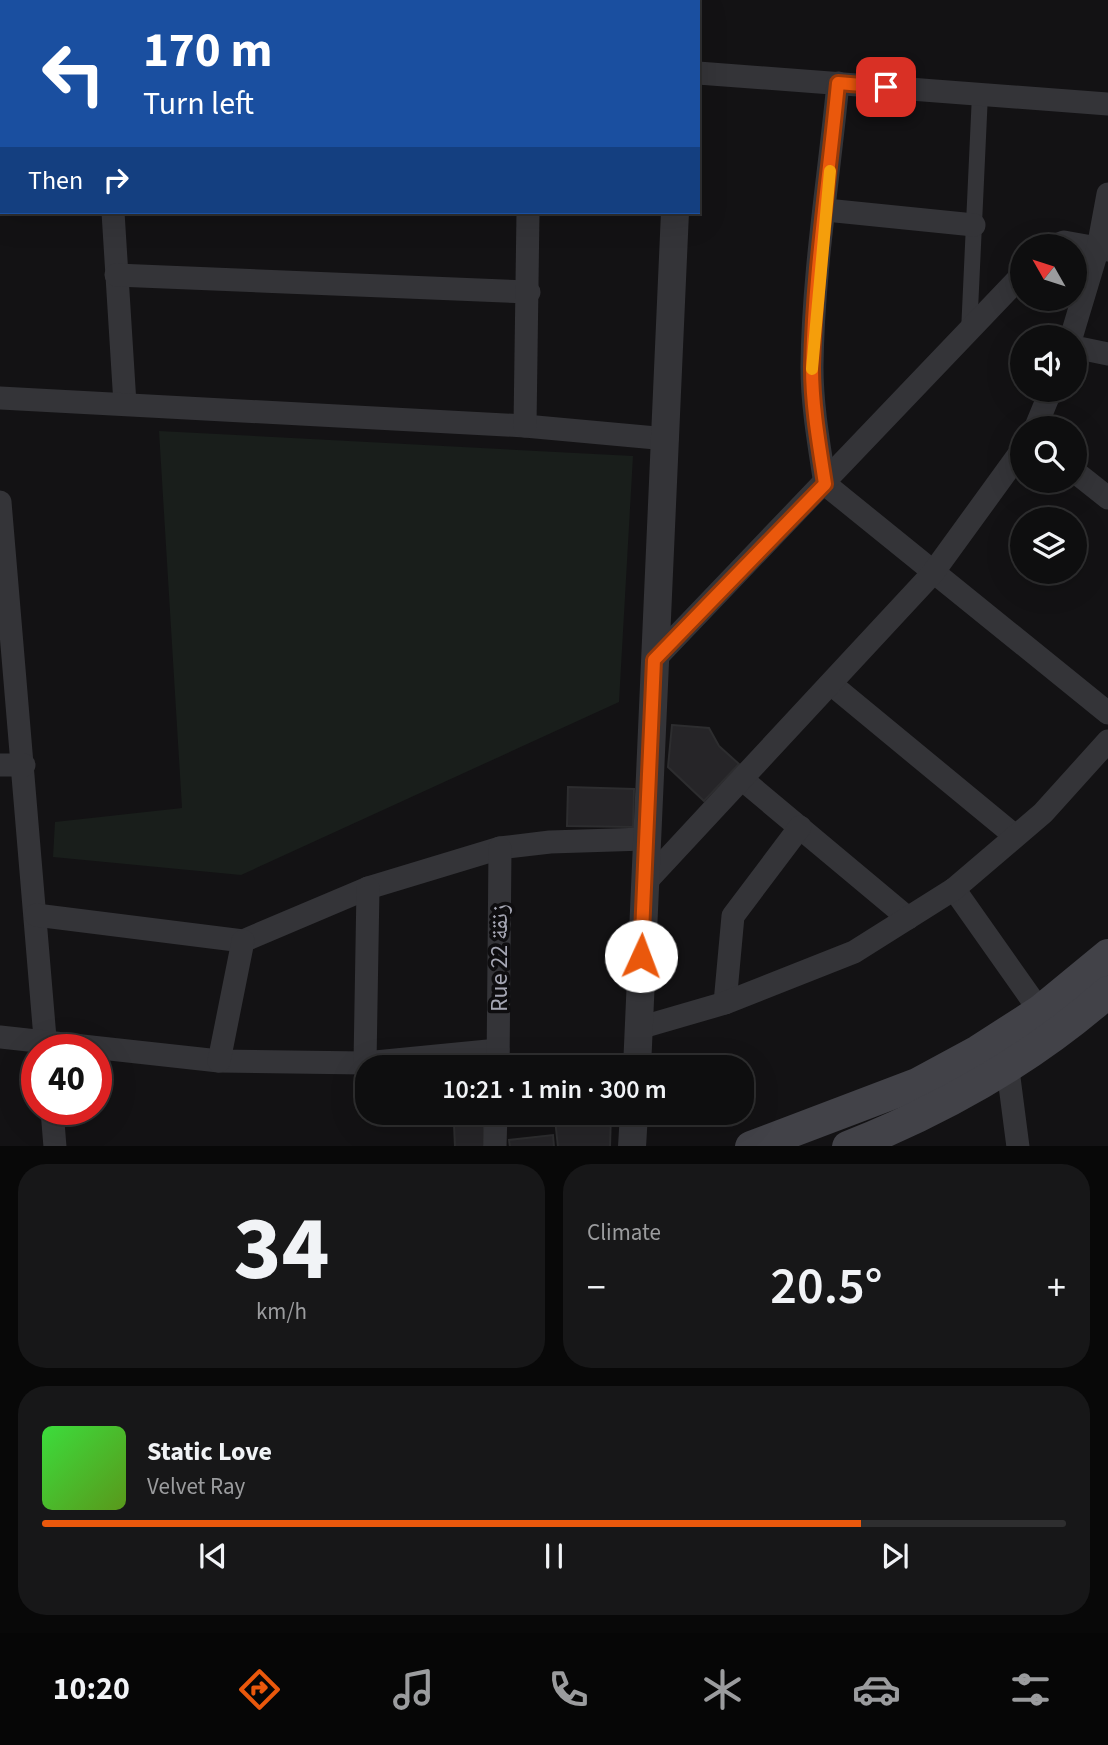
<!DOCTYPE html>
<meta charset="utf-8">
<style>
body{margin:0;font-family:"Source Sans 3","Noto Naskh Arabic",sans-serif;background:#171718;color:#f1f3f6;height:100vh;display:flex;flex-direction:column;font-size:26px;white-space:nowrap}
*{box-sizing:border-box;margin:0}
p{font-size:23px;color:#9b9c9e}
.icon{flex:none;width:38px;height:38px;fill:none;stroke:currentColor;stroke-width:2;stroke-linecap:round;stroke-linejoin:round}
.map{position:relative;height:1146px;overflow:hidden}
.details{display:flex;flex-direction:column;gap:18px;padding:18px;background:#080808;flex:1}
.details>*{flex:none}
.guide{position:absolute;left:0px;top:0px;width:700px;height:214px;box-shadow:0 7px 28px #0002,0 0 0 2px #2e2e2f;background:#1a4fa0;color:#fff;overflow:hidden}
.needle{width:46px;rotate:309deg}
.controls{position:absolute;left:1010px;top:234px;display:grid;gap:14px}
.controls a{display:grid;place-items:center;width:77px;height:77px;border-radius:50%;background:#0e0e0f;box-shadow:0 7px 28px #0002,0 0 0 2px #2e2e2f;font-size:35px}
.speed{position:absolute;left:21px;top:1034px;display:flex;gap:14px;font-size:35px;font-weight:700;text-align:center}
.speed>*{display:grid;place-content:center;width:91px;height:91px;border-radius:50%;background:#0e0e0f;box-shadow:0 7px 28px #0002,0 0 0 2px #2e2e2f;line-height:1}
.speed .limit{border:10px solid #d22;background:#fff;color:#111}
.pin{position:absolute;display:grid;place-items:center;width:60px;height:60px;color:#fff;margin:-30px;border-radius:14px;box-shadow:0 4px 10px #0006}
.me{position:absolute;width:77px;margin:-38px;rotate:2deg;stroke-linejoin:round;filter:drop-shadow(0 0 5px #0008)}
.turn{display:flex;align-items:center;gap:24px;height:147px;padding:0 28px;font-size:32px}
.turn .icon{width:91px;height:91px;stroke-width:2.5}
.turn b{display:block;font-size:49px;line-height:60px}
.then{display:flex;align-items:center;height:66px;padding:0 28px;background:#0003;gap:14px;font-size:26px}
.big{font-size:52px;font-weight:600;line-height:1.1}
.details .widget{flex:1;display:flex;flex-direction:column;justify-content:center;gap:10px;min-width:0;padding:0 24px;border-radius:28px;background:#171718}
.details .dial{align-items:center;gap:0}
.dial b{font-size:91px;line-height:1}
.song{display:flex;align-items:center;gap:21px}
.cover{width:84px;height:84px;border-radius:10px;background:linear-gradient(135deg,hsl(120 70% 55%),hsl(90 70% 35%))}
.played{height:7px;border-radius:4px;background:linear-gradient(90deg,#ea580c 80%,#2e2e2f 80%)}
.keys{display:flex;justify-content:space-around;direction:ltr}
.heat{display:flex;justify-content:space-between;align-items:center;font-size:38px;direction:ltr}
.details .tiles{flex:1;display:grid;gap:18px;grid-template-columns:1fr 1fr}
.widget:last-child{grid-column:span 2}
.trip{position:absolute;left:355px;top:1055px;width:399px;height:70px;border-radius:28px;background:#0e0e0f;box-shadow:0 7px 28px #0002,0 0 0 2px #2e2e2f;font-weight:600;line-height:70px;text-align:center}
.dock{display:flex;height:112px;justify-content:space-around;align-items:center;background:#060606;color:#9b9c9e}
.dock .icon{width:49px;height:49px}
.dock .on{color:#ea580c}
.dock b{font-size:32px;color:#f1f3f6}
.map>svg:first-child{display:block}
.green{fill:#191e1b}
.building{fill:#262528;stroke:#2d2d2f;stroke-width:2}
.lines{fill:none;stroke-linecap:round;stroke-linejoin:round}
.pedestrian{stroke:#343438;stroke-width:16}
.minor{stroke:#343438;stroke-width:23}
.tertiary{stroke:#343438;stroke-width:28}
.secondary{stroke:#424248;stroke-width:32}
.route-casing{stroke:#983908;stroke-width:18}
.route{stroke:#ea580c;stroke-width:12}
.slow{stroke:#f59e0b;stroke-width:12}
.labels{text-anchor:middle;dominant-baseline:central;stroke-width:7;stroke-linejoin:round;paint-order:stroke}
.street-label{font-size:24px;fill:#a5a6b3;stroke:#0e0d0f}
</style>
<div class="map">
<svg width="1108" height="1147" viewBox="0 0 1108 1147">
<rect width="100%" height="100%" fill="#131214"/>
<polygon class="green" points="159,431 633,456 619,702 241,875 53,857 55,822 182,808"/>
<g class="building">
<polygon points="672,725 709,728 719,746 739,764 704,801 668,767"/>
<polygon points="568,787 634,789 633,827 567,826"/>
<polygon points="575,1113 611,1113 610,1147 558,1147 555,1119 576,1116"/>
<polygon points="484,1123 484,1147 455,1147 454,1124"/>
<polygon points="553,1135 554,1147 510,1147 509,1140"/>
</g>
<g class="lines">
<polyline class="pedestrian" points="969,332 980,94"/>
<g class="minor">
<polyline points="110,0 110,2"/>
<polyline points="637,0 648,2"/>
<polyline points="336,2 336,0"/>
<polyline points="536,2 537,0"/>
<polyline points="698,73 1108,104"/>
<path d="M838,83C829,177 813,272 812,367C812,406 819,445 825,484L1108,713"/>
<polyline points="0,148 2,148"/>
<polyline points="826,210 974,225"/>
<polyline points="113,212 125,404"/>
<polyline points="1051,247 1064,242 1108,250"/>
<polyline points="116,275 529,292"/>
<polyline points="1071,338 1098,248 1108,194"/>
<polyline points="1074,347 1108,354"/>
<polyline points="0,398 525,426 667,439"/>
<polyline points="525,426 528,212"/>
<polyline points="1035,429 1051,390"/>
<polyline points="1074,471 1108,498"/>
<polyline points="0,502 46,1050"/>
<polyline points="654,660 1022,275"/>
<polyline points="831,684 1015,836"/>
<polyline points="0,765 24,765"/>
<polyline points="743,780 908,918"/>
<polyline points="644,884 932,574 1022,450"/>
<polyline points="954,889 1040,1011"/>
<polyline points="36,915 243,941 368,888 500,848 550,842 645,839"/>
<polyline points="725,1003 733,916 800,827"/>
<polyline points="639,1028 725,1003 854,952 954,889 1043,813 1108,741"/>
<polyline points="0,1037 219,1061 365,1063 498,1050"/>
<polyline points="219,1061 243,941"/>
<polyline points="365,1063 368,888"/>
<polyline points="498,1068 500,848"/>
<polyline points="1008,1070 1018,1147"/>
<polyline points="52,1110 55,1147"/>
<polyline points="495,1147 496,1113"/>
</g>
<g class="tertiary">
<polyline points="682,2 683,0"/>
<polyline points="637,1068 675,212"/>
<polyline points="632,1147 634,1113"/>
</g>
<g class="secondary">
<polyline points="751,1147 917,1084 978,1051 1040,1011 1108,955"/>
<path d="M848,1147C944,1109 1031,1060 1108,992"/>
</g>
</g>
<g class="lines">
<g class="route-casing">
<path id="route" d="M641,956L654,660L825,484C819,445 812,406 812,367C814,272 829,177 838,83L886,87"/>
</g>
<use href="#route" class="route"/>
<polyline class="slow" points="812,369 830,171"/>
</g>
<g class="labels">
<g class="street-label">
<text transform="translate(499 958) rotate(-90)">Rue 22 زنقة</text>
</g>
</g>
</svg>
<div class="controls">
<a><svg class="needle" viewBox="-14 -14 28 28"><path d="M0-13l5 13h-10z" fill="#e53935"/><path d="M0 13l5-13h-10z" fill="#9b9c9e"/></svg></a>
<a><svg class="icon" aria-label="sound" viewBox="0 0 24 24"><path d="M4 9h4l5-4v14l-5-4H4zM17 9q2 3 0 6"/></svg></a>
<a><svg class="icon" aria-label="search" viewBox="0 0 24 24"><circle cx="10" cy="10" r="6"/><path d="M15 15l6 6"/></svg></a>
<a><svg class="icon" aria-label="layers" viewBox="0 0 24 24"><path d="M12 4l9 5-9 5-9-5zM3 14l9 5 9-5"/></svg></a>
</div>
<div class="speed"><div class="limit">40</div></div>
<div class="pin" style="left:886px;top:87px;background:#d93025"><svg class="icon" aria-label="arrive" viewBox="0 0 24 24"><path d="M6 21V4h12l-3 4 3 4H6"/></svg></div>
<svg class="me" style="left:641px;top:956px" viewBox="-20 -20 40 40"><circle r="19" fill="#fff"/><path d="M0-13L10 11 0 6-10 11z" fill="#ea580c"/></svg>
<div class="trip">10:21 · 1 min · 300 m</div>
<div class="guide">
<div class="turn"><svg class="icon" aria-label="left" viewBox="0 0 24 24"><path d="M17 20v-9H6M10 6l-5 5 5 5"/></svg><div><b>170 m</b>Turn left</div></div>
<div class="then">Then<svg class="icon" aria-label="right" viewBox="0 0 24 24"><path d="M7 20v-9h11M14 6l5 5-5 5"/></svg></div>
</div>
</div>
<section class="details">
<div class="tiles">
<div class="widget dial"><b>34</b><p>km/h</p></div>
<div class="widget"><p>Climate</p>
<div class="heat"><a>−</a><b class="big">20.5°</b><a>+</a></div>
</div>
<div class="widget">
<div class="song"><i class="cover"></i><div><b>Static Love</b><p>Velvet Ray</p></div></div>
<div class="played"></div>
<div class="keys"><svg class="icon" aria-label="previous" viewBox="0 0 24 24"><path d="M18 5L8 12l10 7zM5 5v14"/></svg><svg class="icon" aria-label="pause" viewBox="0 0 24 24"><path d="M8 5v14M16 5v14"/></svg><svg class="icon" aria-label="next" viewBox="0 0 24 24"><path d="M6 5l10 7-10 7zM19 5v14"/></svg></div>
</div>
</div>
</section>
<nav class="dock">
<b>10:20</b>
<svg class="icon on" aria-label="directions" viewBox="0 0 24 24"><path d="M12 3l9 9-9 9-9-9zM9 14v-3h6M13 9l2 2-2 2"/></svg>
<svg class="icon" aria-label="music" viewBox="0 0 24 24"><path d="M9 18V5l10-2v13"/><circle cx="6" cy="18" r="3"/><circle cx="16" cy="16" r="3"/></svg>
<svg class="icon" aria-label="phone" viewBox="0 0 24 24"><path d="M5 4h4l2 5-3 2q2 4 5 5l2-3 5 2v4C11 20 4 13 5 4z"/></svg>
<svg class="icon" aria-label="climate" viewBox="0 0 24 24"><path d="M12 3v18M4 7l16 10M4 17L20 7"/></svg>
<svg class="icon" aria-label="car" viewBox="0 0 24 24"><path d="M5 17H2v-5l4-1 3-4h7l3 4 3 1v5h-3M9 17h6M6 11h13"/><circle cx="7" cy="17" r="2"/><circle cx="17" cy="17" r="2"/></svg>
<svg class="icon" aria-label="filters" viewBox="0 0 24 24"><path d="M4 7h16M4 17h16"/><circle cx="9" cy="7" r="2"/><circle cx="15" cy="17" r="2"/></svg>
</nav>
